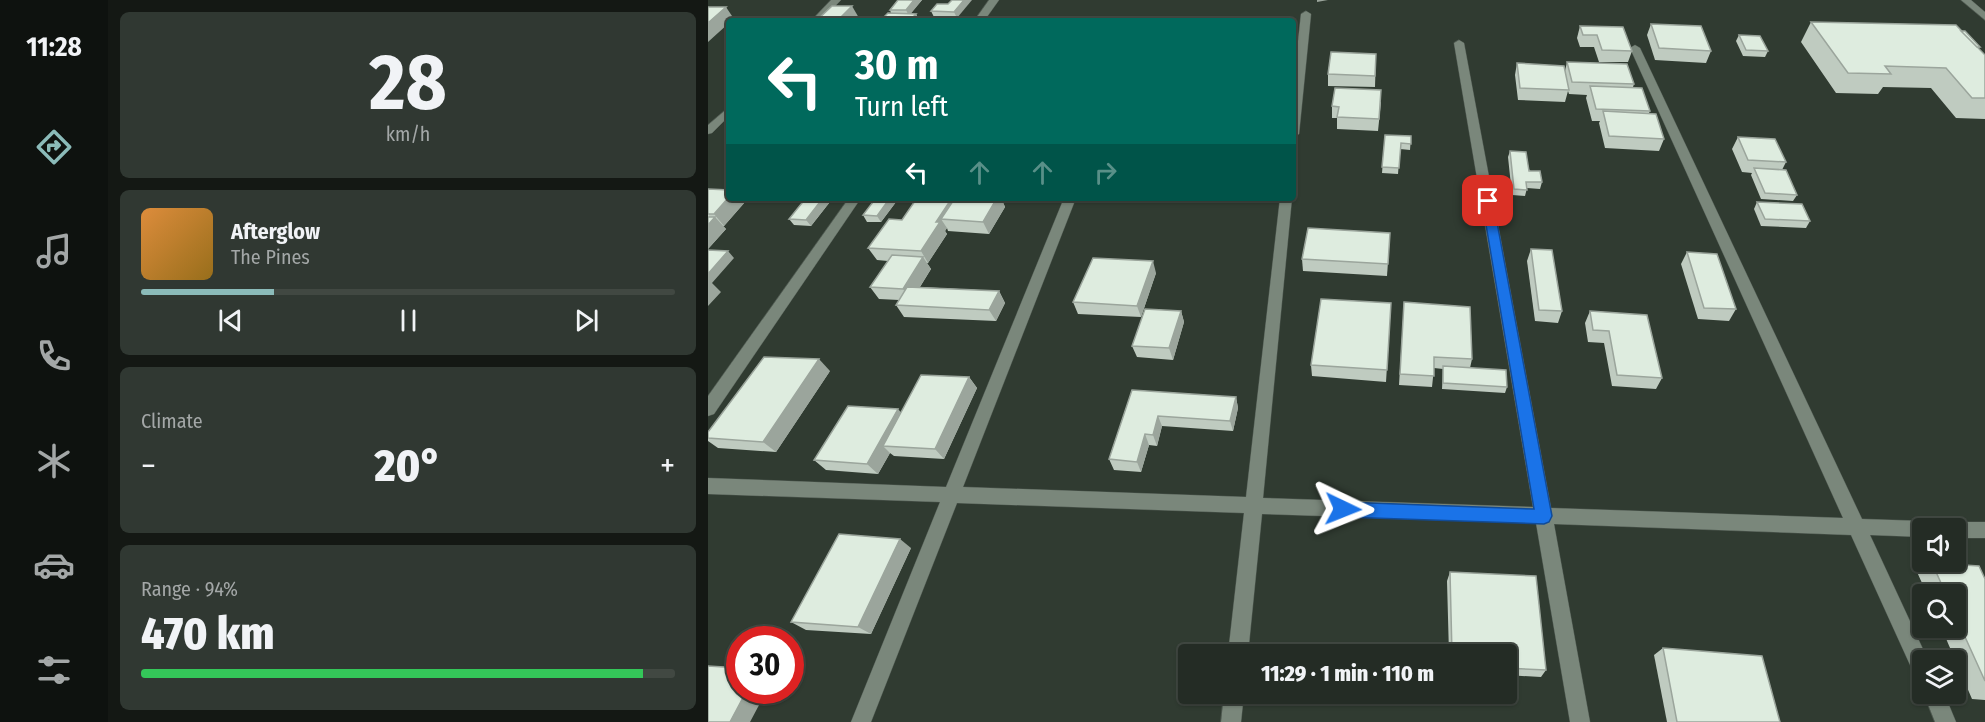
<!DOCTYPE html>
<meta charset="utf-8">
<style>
body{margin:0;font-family:"Fira Sans Condensed",sans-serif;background:#303832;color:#f1f3f6;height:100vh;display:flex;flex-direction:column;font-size:22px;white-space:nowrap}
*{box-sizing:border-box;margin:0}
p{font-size:20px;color:#a3a7a7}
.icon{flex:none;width:33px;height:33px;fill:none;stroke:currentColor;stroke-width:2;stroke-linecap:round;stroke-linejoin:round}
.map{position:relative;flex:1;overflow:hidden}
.details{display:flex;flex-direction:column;gap:12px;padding:12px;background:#141814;width:600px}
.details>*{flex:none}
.guide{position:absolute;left:18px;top:18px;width:570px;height:183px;border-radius:6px;box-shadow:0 2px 4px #0004,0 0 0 2px #414842;background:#00695c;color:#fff;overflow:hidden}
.fabs{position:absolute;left:1204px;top:518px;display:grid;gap:12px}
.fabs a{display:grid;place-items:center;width:54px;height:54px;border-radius:6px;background:#242c25;box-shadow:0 2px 4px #0004,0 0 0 2px #414842;font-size:30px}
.speed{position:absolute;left:18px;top:626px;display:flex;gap:12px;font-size:30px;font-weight:700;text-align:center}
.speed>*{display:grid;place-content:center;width:78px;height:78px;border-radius:50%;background:#242c25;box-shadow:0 2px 4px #0004,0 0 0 2px #414842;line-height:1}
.speed .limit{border:9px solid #d22;background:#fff;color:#111}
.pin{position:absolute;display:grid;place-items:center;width:51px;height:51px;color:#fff;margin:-26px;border-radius:12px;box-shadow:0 3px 9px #0006}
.me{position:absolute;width:66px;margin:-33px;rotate:92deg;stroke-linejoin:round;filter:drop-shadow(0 0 4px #0008)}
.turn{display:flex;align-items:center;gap:21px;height:126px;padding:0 30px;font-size:27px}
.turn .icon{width:78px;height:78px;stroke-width:2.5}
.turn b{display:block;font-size:42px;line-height:51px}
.lanes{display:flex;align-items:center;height:57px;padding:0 30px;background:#0003;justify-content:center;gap:30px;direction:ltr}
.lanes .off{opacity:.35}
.big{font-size:45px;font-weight:800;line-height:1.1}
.details .card{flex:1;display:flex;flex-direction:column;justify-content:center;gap:9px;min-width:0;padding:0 21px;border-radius:9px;background:#303832}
.details .dial{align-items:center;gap:0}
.dial b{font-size:78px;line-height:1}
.song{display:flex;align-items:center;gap:18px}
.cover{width:72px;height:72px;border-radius:9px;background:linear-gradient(135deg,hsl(30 70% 55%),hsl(40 70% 35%))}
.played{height:6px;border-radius:3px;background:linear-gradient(90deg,#8bbbb9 25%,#414842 25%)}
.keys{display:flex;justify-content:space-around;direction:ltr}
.heat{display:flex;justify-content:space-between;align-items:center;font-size:33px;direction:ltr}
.charge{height:9px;border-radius:4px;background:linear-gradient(90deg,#34c759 94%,#414842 0)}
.trip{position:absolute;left:470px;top:644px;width:339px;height:60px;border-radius:6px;background:#242c25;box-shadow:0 2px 4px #0004,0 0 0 2px #414842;font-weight:800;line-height:60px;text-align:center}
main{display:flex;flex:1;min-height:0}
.tab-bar{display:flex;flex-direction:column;width:108px;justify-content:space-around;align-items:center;background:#0e120f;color:#a3a7a7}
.tab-bar .icon{width:42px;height:42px}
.tab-bar .selected{color:#8bbbb9}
.tab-bar b{font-size:27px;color:#f1f3f6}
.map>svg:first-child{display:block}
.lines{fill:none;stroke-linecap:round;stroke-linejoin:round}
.minor-casing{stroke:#4d574f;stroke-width:1}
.minor{fill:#7a877b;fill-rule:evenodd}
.wall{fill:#bfcbc0}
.shaded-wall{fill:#9ba59c}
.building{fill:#deecdf;stroke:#9ba59c;stroke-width:1.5}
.route{fill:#1a73e8;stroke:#114b97;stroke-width:1.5}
</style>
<main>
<nav class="tab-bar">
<b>11:28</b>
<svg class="icon selected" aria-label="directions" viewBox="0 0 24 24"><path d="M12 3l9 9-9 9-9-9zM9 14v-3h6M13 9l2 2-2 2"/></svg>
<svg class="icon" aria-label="music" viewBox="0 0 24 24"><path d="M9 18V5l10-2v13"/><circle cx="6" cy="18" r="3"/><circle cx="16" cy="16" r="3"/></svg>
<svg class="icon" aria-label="phone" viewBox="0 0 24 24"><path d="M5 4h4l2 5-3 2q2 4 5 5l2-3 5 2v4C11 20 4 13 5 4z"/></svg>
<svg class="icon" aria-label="climate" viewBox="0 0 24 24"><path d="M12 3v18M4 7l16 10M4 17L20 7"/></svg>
<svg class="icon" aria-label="car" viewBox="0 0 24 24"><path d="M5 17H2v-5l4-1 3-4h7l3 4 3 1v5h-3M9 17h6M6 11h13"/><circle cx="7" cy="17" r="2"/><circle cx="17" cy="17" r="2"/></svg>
<svg class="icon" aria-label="filters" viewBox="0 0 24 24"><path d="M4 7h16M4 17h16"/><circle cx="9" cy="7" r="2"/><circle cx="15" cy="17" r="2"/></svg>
</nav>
<section class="details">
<div class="card dial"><b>28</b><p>km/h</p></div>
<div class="card">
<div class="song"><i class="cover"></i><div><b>Afterglow</b><p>The Pines</p></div></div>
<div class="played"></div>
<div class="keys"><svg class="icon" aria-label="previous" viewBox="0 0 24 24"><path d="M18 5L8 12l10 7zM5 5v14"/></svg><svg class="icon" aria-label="pause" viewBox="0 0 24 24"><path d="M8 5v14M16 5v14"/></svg><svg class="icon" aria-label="next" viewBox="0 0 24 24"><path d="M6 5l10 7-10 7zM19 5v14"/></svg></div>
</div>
<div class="card"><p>Climate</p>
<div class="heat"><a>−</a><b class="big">20°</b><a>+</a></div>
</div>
<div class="card"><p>Range · 94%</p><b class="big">470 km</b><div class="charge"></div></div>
</section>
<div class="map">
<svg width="1277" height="722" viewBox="0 0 1277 722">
<rect width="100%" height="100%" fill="#303b31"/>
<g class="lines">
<g class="minor-casing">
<g id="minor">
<polygon points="123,0 133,0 113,21 103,21"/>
<polygon points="281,0 291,0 276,21 266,21"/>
<polygon points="1253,0 1263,0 1277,12 1277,20"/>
<polygon points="598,11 603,14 591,134 585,137 585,86 593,14"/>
<polygon points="751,40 756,43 843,508 1135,518 922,48 927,45 932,48 1154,519 1215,521 1221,523 1223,528 1215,528 1215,537 1162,535 1220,660 1215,660 1215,681 1208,678 1143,535 846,524 882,722 862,722 828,523 554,514 540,654 520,654 536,513 249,503 163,722 143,722 232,502 0,494 0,478 238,487 356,198 368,198 255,487 538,497 572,198 584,198 555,498 825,507 746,43"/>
<polygon points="21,107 21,116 4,133 0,134 0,125"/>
<polygon points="141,198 153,198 6,414 0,416 0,396"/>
<polygon points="1248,522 1277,522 1277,538 1248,538 1248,528 1240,528 1242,524"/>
<polygon points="1215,692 1236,693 1248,722 1227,722"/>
<polygon points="516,693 536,693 533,722 513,722"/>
</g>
</g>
<use href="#minor" class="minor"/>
</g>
<g class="wall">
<polygon points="190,0 214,0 202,14 208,14 211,20 183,13 182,10"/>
<polygon points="244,0 249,18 226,17 223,11 240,4"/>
<polygon points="1103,22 1253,31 1272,47 1270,49 1277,55 1277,119 1248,118 1223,88 1175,87 1170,94 1128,93 1093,42"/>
<polygon points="943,24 1003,51 998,63 947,60 939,35"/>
<polygon points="872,26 924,51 920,62 891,62 886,47 872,47 869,38"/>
<polygon points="1031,35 1060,51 1057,57 1035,56 1028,41"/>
<polygon points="668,54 667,87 620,86 620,74"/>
<polygon points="859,62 926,84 925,87 942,111 941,113 956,139 951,151 897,148 891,123 892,121 884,121 878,98 879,95 861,94 860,91 857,102 810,100 807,75 809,63 857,71"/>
<polygon points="673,102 670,131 629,129 629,118 624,118 624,106"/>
<polygon points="677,135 703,136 702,150 692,149 690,174 674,173"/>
<polygon points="1030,137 1078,162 1074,170 1089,195 1085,201 1053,199 1043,175 1044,173 1034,172 1024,149"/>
<polygon points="802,151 834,182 832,189 819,188 817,196 804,195 800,157"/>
<polygon points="0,189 37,202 16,226 15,226 18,229 0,249"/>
<polygon points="98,198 125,198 103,226 86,225 81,219"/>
<polygon points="209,198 293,198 297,207 281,234 240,231 239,228 237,231 239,234 220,263 219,263 223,269 212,287 291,291 297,303 288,321 196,317 188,305 191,300 171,299 162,287 180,261 169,260 160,248 194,220"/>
<polygon points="188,202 173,222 159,222 155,215"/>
<polygon points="1049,202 1102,221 1098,228 1053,226 1046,209"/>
<polygon points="682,233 679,276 595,271 594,259"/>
<polygon points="823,249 854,311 850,323 827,321 819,261"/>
<polygon points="979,252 1028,309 1021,321 990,319 973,264"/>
<polygon points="448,273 433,317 370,314 365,302"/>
<polygon points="696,302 764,359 762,368 799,387 797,393 734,389 735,369 726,368 724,387 691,385"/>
<polygon points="683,303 678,382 604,376 603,365"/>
<polygon points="473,311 476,322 465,360 429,357 424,346"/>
<polygon points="882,311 954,378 948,389 904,386 896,343 880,342 877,323"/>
<polygon points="122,371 68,452 10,448 0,441 0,432"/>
<polygon points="261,377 269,388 236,459 186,456 182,453 170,474 118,470 106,460"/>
<polygon points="424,390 528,397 530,408 525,431 454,426 449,446 441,445 433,472 406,470 401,459"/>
<polygon points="203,548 163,634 98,630 83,622"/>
<polygon points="1224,563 1277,579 1277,700 1264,699 1233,627 1248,627 1248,594 1219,594 1209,572"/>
<polygon points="742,572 838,670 833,677 798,675 798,654 741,654 739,581"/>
<polygon points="955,648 1072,722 959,722 946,655"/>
</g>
<g class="shaded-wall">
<polygon points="206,0 214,0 201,16 198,10"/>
<polygon points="256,0 264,0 249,18 246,12"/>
<polygon points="609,0 620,0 609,2"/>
<polygon points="144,6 151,18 147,21 129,21"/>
<polygon points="18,7 26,19 23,21 21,21 21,23 0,42 0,23"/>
<polygon points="208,14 211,20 210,21 201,21"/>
<polygon points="21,197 21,198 33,198 37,202 16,226 6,214"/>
<polygon points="115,198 125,198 103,226 98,220"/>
<polygon points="182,198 185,198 188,202 173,222 169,216"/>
<polygon points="244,198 249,198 233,219 239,228 237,231 239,234 220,263 213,251 228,222"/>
<polygon points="289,198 293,198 297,207 281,234 275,222"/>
<polygon points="7,217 18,229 0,249 0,225"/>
<polygon points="20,251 26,258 4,283 13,292 0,306 0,274"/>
<polygon points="215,257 223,269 203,301 195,289"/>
<polygon points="445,261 448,273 433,317 429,306"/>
<polygon points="291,291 297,303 288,321 281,310"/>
<polygon points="473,311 476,322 465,360 461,348"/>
<polygon points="111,359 122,371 68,452 55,442"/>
<polygon points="261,377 269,388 236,459 227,449"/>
<polygon points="528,397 530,408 525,431 522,421"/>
<polygon points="190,409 200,420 175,446 182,453 170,474 159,464"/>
<polygon points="450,416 454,426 449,446 445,435"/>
<polygon points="437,434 441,445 433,472 429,462"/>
<polygon points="192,539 203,548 163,634 150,627"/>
<polygon points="39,690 59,690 42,722 22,722"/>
</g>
<g class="building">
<polygon points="190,0 206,0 198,10 182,10"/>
<polygon points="244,0 256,0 246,12 223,11 229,4 240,4"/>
<polygon points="124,6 144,6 129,21 108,21"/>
<polygon points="0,7 18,7 0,23"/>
<polygon points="180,13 208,14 201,21 172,21"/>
<polygon points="1103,22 1248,25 1277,55 1277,98 1264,98 1238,68 1177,66 1183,74 1140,73"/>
<polygon points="943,24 993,26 1003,51 951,48"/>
<polygon points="872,26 915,27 924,51 894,50 889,35 875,35"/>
<polygon points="1253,31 1257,31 1272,47 1269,47"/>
<polygon points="1031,35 1052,36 1060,51 1038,50"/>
<polygon points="623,52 668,54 667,76 620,74"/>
<polygon points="859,62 919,64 926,84 864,82"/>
<polygon points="809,63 856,66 861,90 812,88"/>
<polygon points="882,86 934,88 942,111 888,109"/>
<polygon points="627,88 673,90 671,119 629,117 631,107 624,106"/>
<polygon points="895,111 948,114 956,139 901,136"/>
<polygon points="677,135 703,136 703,144 693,143 691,168 674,167"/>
<polygon points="1030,137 1067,139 1078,162 1040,160"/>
<polygon points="802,151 818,152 821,171 832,171 834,182 818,182 819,190 806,189"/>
<polygon points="1046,168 1078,170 1089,195 1057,193"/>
<polygon points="0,189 21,190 21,197 6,214 0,214"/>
<polygon points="98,198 115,198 98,220 81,219"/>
<polygon points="168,198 182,198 169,216 155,215"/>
<polygon points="209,198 244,198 228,222 232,222 213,251 160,248 181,219 194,220"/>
<polygon points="247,198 289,198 275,222 233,219"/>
<polygon points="1049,202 1094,204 1102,221 1057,219"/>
<polygon points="0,217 7,217 0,225"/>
<polygon points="600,228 682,233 680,264 594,259"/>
<polygon points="823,249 844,250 854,311 831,310"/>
<polygon points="0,250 20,251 0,274"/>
<polygon points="979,252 1009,254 1028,309 996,308"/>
<polygon points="184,255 215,257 195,289 162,287"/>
<polygon points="385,258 445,261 429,306 365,302"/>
<polygon points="199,287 291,291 281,310 188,305"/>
<polygon points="613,299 683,303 679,370 603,365"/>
<polygon points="696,302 762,307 764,359 726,357 726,376 692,374"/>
<polygon points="437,309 473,311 461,348 424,346"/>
<polygon points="882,311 939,315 954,378 909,375 901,331 885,330"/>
<polygon points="56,357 111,359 55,442 0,438 0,432"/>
<polygon points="735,366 798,370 799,387 735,383"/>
<polygon points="213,375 261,377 227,449 175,446"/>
<polygon points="424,390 528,397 522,421 450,416 445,435 437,434 429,462 401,459"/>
<polygon points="140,406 190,409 159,464 106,460"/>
<polygon points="131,534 192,539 150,627 83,622"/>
<polygon points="1224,563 1271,566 1277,579 1277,681 1248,617 1248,594 1238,594"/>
<polygon points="742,572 828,576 838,670 798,668 798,654 744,654"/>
<polygon points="955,648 1054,656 1072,722 969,722"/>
<polygon points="0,666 32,668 32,690 39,690 22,722 0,722"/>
</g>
<polygon class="route" points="780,197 785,201 844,516 841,522 836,524 635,517 629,514 627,509 629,504 635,502 826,509 774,201"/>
</svg>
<div class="fabs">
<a><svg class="icon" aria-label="sound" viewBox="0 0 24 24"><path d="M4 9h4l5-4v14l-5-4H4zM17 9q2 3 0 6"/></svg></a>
<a><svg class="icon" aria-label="search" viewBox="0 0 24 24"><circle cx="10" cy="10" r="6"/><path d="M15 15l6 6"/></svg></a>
<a><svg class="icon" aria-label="layers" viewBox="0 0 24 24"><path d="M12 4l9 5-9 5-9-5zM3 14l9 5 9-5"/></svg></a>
</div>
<div class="speed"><div class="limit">30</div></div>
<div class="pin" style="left:780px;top:201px;background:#d93025"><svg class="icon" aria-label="arrive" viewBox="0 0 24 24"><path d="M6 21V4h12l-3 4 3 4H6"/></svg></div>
<svg class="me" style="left:635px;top:509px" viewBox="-20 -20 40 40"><path d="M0-17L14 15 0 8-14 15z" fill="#1a73e8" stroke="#fff" stroke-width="4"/></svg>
<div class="trip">11:29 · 1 min · 110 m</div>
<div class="guide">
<div class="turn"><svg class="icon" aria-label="left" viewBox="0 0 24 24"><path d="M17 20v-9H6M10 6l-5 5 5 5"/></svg><div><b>30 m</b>Turn left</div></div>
<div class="lanes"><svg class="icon" aria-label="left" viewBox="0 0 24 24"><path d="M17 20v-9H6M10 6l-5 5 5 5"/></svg><svg class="icon off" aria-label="ahead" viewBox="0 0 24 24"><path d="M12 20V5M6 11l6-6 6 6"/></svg><svg class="icon off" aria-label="ahead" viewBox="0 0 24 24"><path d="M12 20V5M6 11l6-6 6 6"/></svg><svg class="icon off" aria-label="right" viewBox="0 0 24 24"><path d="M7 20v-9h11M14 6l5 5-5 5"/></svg></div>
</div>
</div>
</main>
